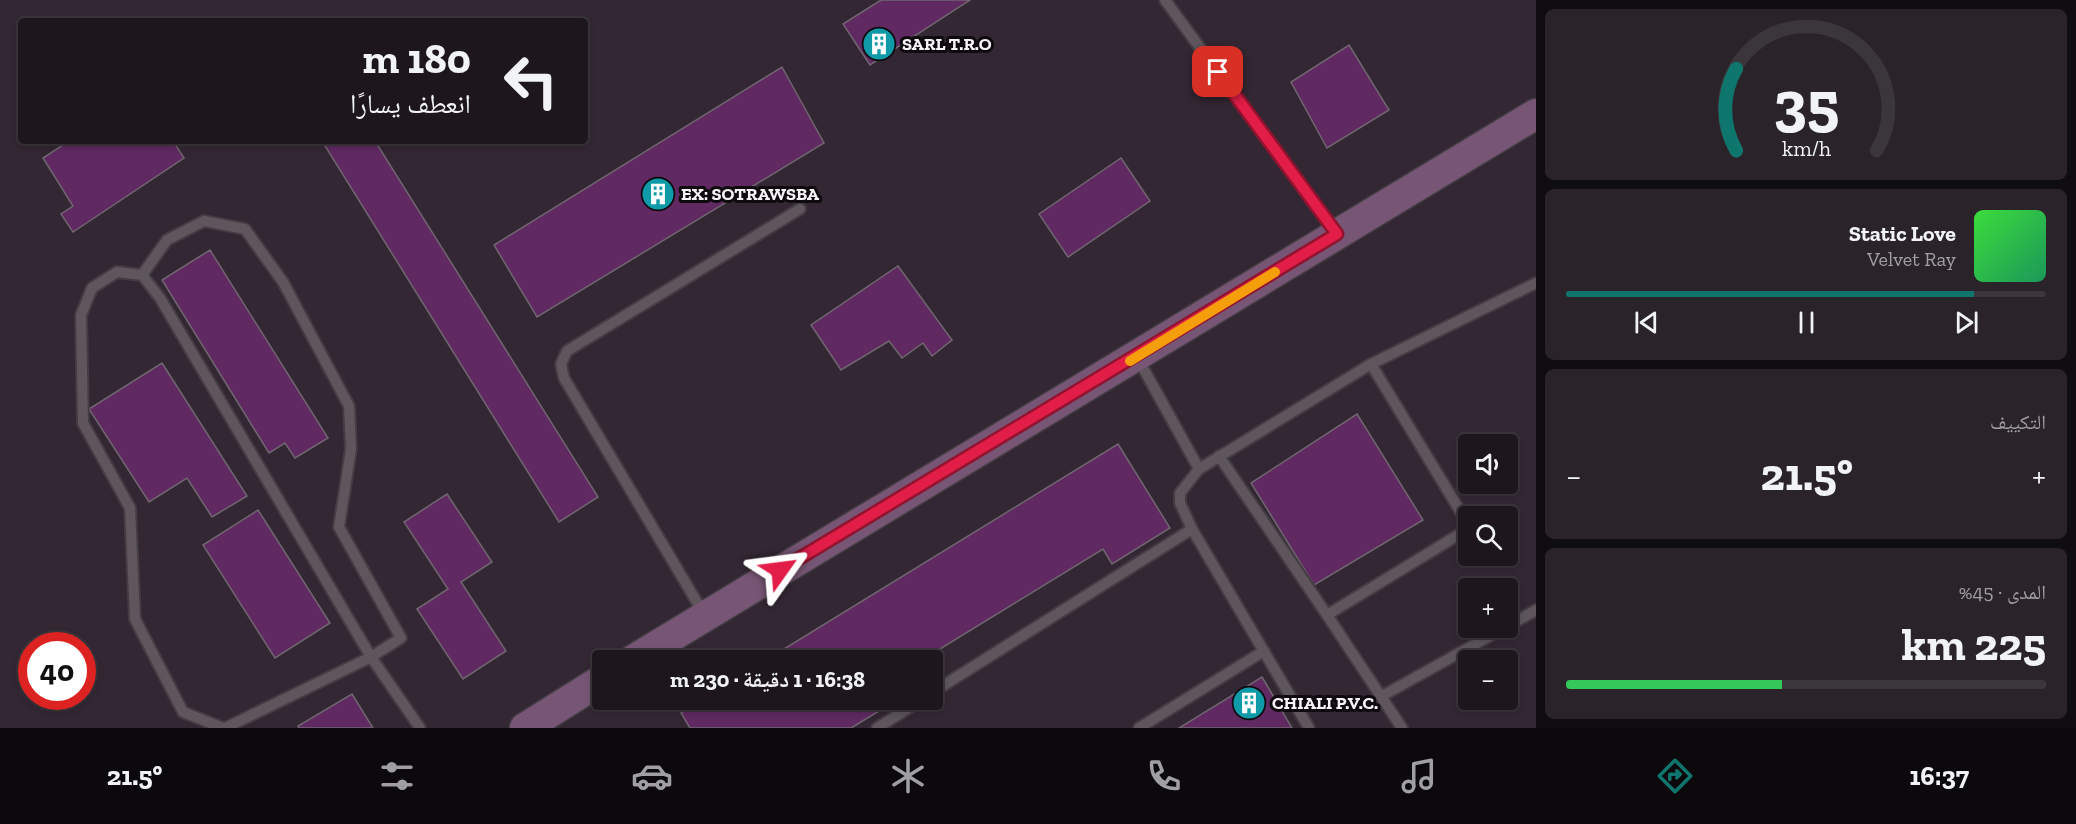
<!DOCTYPE html>
<html lang="ar">
<meta charset="utf-8">
<style>
body{margin:0;font-family:"Zilla Slab","Noto Naskh Arabic",serif;background:#2a242a;color:#f1f3f6;direction:rtl;height:100vh;display:flex;flex-direction:column;font-size:22px;white-space:nowrap}
*{box-sizing:border-box;margin:0}
p{font-size:20px;color:#a09fa4}
.icon{flex:none;width:33px;height:33px;fill:none;stroke:currentColor;stroke-width:2;stroke-linecap:round;stroke-linejoin:round}
.map{position:relative;flex:1;overflow:hidden;direction:ltr}
.sheet{display:flex;flex-direction:column;gap:9px;padding:9px;background:#100d10;width:540px}
.sheet>*{flex:none}
.banner{position:absolute;left:18px;top:18px;width:570px;height:126px;border-radius:6px;box-shadow:0 3px 9px #0003,0 0 0 2px #3b363b;direction:rtl;background:#1d171d;color:#f1f3f6;overflow:hidden}
.tools{position:absolute;left:1458px;top:434px;display:grid;gap:12px}
.tools a{display:grid;place-items:center;width:60px;height:60px;border-radius:6px;background:#1d171d;box-shadow:0 3px 9px #0003,0 0 0 2px #3b363b;font-size:30px}
.speed{position:absolute;left:18px;top:632px;display:flex;gap:12px;font-size:30px;font-weight:700;text-align:center}
.speed>*{display:grid;place-content:center;width:78px;height:78px;border-radius:50%;background:#1d171d;box-shadow:0 3px 9px #0003,0 0 0 2px #3b363b;line-height:1}
.speed .limit{border:9px solid #d22;background:#fff;color:#111}
.pin{position:absolute;display:grid;place-items:center;width:51px;height:51px;color:#fff;margin:-26px;border-radius:12px;box-shadow:0 3px 9px #0006}
.me{position:absolute;width:66px;margin:-33px;rotate:59deg;stroke-linejoin:round;filter:drop-shadow(0 0 4px #0008)}
.turn{display:flex;align-items:center;gap:21px;height:126px;padding:0 18px;font-size:27px}
.turn .icon{width:78px;height:78px;stroke-width:2.5}
.turn b{display:block;font-size:42px;line-height:51px}
.big{font-size:45px;font-weight:800;line-height:1.1}
.sheet .widget{flex:1;display:flex;flex-direction:column;justify-content:center;gap:9px;min-width:0;padding:0 21px;border-radius:9px;background:#2a242a}
.sheet .dial{align-items:center;gap:0}
.dial svg{height:156px;overflow:visible;fill:none;stroke:#3b363b;stroke-width:7;stroke-linecap:round;text-anchor:middle}
.dial text{fill:#f1f3f6;stroke:none}
.song{display:flex;align-items:center;gap:18px}
.cover{width:72px;height:72px;border-radius:9px;background:linear-gradient(135deg,hsl(120 70% 55%),hsl(150 70% 35%))}
.played{height:6px;border-radius:3px;background:linear-gradient(90deg,#0f766e 85%,#3b363b 85%)}
.keys{display:flex;justify-content:space-around;direction:ltr}
.heat{display:flex;justify-content:space-between;align-items:center;font-size:33px;direction:ltr}
.charge{height:9px;border-radius:4px;background:linear-gradient(90deg,#34c759 45%,#3b363b 0)}
.trip{position:absolute;left:592px;top:650px;width:351px;height:60px;border-radius:6px;background:#1d171d;box-shadow:0 3px 9px #0003,0 0 0 2px #3b363b;font-weight:800;line-height:60px;text-align:center;direction:rtl}
.menu{display:flex;height:96px;justify-content:space-around;align-items:center;background:#0c090c;color:#a09fa4}
.menu .icon{width:42px;height:42px}
.menu .active{color:#0f766e}
.menu b{font-size:27px;color:#f1f3f6}
main{display:flex;flex:1;min-height:0}
.map>svg:first-child{display:block}
.built{fill:#332733;fill-rule:evenodd}
.building{fill:#602962;stroke:#6f666f;stroke-width:1.5}
.lines{fill:none;stroke-linecap:round;stroke-linejoin:round}
.lane-casing{stroke:#433c43;stroke-width:14}
.secondary-casing{stroke:#433c43;stroke-width:33}
.lane{stroke:#5e555d;stroke-width:10}
.secondary{stroke:#775675;stroke-width:30}
.route-casing{stroke:#92132f;stroke-width:15}
.route{stroke:#e11d48;stroke-width:10}
.slow{stroke:#f59e0b;stroke-width:10}
.labels{text-anchor:middle;dominant-baseline:central;stroke-width:6;stroke-linejoin:round;paint-order:stroke}
.poi-label{font-size:18px;font-weight:bold;fill:#f8f3f8;stroke:#0e0a0e;text-anchor:start}
</style>
<main>
<section class="sheet">
<div class="widget dial"><svg viewBox="0 0 100 80">
<path d="M14 69A42 42 0 1 1 86 69"/>
<path d="M14 69A42 42 0 0 1 14 27" stroke="#0f766e"/>
<text x="50" y="56" font-size="32" font-weight="700">35</text>
<text x="50" y="72" font-size="11">km/h</text>
</svg></div>
<div class="widget">
<div class="song"><i class="cover"></i><div><b>Static Love</b><p>Velvet Ray</p></div></div>
<div class="played"></div>
<div class="keys"><svg class="icon" aria-label="previous" viewBox="0 0 24 24"><path d="M18 5L8 12l10 7zM5 5v14"/></svg><svg class="icon" aria-label="pause" viewBox="0 0 24 24"><path d="M8 5v14M16 5v14"/></svg><svg class="icon" aria-label="next" viewBox="0 0 24 24"><path d="M6 5l10 7-10 7zM19 5v14"/></svg></div>
</div>
<div class="widget"><p>التكييف</p>
<div class="heat"><a>−</a><b class="big">21.5°</b><a>+</a></div>
</div>
<div class="widget"><p>المدى · 45%</p><b class="big">225 km</b><div class="charge"></div></div>
</section>
<div class="map">
<svg width="1536" height="728" viewBox="0 0 1536 728">
<rect width="100%" height="100%" fill="#271f27"/>
<path class="built" d="M0,0H1536V728H0ZM21,21H585V141H21ZM1468,444H1508V483H1468ZM1468,516H1508V555H1468ZM1468,588H1508V627H1468ZM32,645H82V696H32ZM603,660H933V699H603ZM1468,660H1508V699H1468Z"/>
<g class="building">
<polygon points="881,0 970,0 870,65 843,24"/>
<polygon points="1349,45 1389,110 1327,148 1291,82"/>
<polygon points="782,67 824,143 537,317 494,245"/>
<polygon points="69,141 173,141 184,158 73,232 61,214 73,206 43,158"/>
<polygon points="322,141 375,141 598,497 559,522"/>
<polygon points="1121,158 1150,201 1068,257 1039,214"/>
<polygon points="210,250 328,438 295,458 285,443 269,453 162,280"/>
<polygon points="898,266 952,340 932,356 923,343 902,358 889,341 841,370 811,325"/>
<polygon points="162,363 247,496 212,517 187,478 149,502 89,409"/>
<polygon points="1357,414 1423,520 1314,585 1251,483"/>
<polygon points="1118,444 1170,528 1112,564 1103,549 922,660 766,660"/>
<polygon points="447,494 492,562 461,582 506,651 463,679 417,609 448,589 404,522"/>
<polygon points="258,510 330,623 275,658 203,545"/>
<polygon points="1262,677 1292,728 1179,728"/>
<polygon points="352,694 373,728 299,728 298,726"/>
<polygon points="703,699 899,699 851,728 690,728 681,713"/>
</g>
<g class="lines">
<g class="lane-casing">
<g id="lane">
<polyline points="1165,0 1335,232"/>
<polyline points="142,275 167,240 204,221 245,229 283,282 349,406 351,449 339,527 401,638 371,657 225,728"/>
<polyline points="1137,357 1199,469 1180,493 1180,503 1192,529 1309,728"/>
<polyline points="1371,364 1536,283"/>
<polyline points="1219,456 1327,615"/>
<polyline points="1199,469 1371,364 1468,524"/>
<polyline points="704,614 564,378 561,364 567,351 800,209"/>
<polyline points="1508,626 1536,610"/>
<polyline points="933,692 1192,529"/>
<polyline points="1382,696 1506,627"/>
<polyline points="223,728 183,712 135,619 130,508 83,423 81,315 92,288 117,272 142,275 160,298 371,657 420,728"/>
<polyline points="877,728 923,699"/>
<polyline points="1139,728 1264,651"/>
<polyline points="1402,728 1327,615 1468,529"/>
</g>
</g>
<g class="secondary-casing">
<g id="secondary">
<polyline points="633,660 1536,114"/>
<polyline points="525,728 603,679"/>
</g>
</g>
<use href="#lane" class="lane"/>
<use href="#secondary" class="secondary"/>
</g>
<g class="lines">
<g class="route-casing">
<polyline id="route" points="780,570 1337,234 1218,72"/>
</g>
<use href="#route" class="route"/>
<polyline class="slow" points="1130,361 1275,272"/>
</g>
<defs>
<g id="building-disc" transform="scale(1.725)"><circle r="9.5" fill="#0f9aa8" stroke="#0e0a0e"/><path d="M-4-6H4V6H1V3H-1V6H-4ZM-2.5-4.3h1.7v1.8h-1.7ZM.8-4.3h1.7v1.8H.8ZM-2.5-1h1.7V.8h-1.7ZM.8-1h1.7V.8H.8Z" fill="#fff"/></g>
</defs>
<g fill-rule="evenodd">
<use href="#building-disc" x="879" y="44"/>
<use href="#building-disc" x="658" y="194"/>
<use href="#building-disc" x="1249" y="703"/>
</g>
<g class="labels">
<g class="poi-label">
<text x="902" y="44">SARL T.R.O</text>
<text x="681" y="194">EX: SOTRAWSBA</text>
<text x="1272" y="703">CHIALI P.V.C.</text>
</g>
</g>
</svg>
<div class="tools">
<a><svg class="icon" aria-label="sound" viewBox="0 0 24 24"><path d="M4 9h4l5-4v14l-5-4H4zM17 9q2 3 0 6"/></svg></a>
<a><svg class="icon" aria-label="search" viewBox="0 0 24 24"><circle cx="10" cy="10" r="6"/><path d="M15 15l6 6"/></svg></a>
<a>+</a>
<a>−</a>
</div>
<div class="speed"><div class="limit">40</div></div>
<div class="pin" style="left:1218px;top:72px;background:#d93025"><svg class="icon" aria-label="arrive" viewBox="0 0 24 24"><path d="M6 21V4h12l-3 4 3 4H6"/></svg></div>
<svg class="me" style="left:780px;top:570px" viewBox="-20 -20 40 40"><path d="M0-17L14 15 0 8-14 15z" fill="#e11d48" stroke="#fff" stroke-width="4"/></svg>
<div class="trip">16:38 · 1 دقيقة · 230 m</div>
<div class="banner">
<div class="turn"><svg class="icon" aria-label="left" viewBox="0 0 24 24"><path d="M17 20v-9H6M10 6l-5 5 5 5"/></svg><div><b>180 m</b>انعطف يسارًا</div></div>
</div>
</div>
</main>
<nav class="menu">
<b>16:37</b>
<svg class="icon active" aria-label="directions" viewBox="0 0 24 24"><path d="M12 3l9 9-9 9-9-9zM9 14v-3h6M13 9l2 2-2 2"/></svg>
<svg class="icon" aria-label="music" viewBox="0 0 24 24"><path d="M9 18V5l10-2v13"/><circle cx="6" cy="18" r="3"/><circle cx="16" cy="16" r="3"/></svg>
<svg class="icon" aria-label="phone" viewBox="0 0 24 24"><path d="M5 4h4l2 5-3 2q2 4 5 5l2-3 5 2v4C11 20 4 13 5 4z"/></svg>
<svg class="icon" aria-label="climate" viewBox="0 0 24 24"><path d="M12 3v18M4 7l16 10M4 17L20 7"/></svg>
<svg class="icon" aria-label="car" viewBox="0 0 24 24"><path d="M5 17H2v-5l4-1 3-4h7l3 4 3 1v5h-3M9 17h6M6 11h13"/><circle cx="7" cy="17" r="2"/><circle cx="17" cy="17" r="2"/></svg>
<svg class="icon" aria-label="filters" viewBox="0 0 24 24"><path d="M4 7h16M4 17h16"/><circle cx="9" cy="7" r="2"/><circle cx="15" cy="17" r="2"/></svg>
<b>21.5°</b>
</nav>
